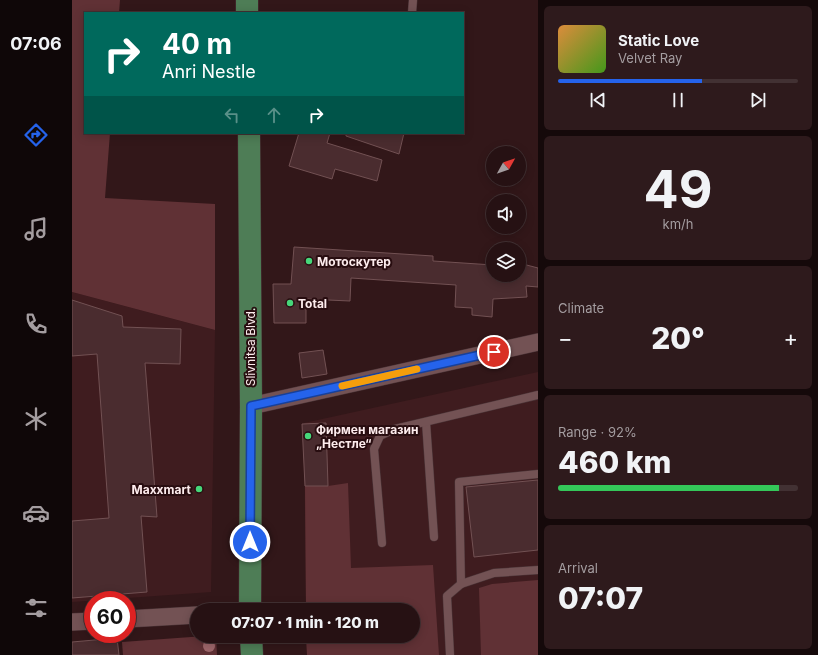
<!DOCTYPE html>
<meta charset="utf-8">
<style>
body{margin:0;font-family:Inter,sans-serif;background:#2e1a1c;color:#f1f3f6;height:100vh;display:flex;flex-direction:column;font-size:15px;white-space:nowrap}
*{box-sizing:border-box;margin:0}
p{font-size:13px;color:#a49da0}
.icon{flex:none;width:22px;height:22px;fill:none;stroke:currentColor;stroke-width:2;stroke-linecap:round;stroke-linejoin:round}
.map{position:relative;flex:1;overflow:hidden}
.panel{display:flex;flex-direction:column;gap:6px;padding:6px;background:#15090a;width:280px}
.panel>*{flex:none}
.hud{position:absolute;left:12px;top:12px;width:380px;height:122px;border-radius:0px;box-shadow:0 2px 10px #0003,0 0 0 1px #423133;background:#00695c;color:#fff;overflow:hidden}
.needle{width:26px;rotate:50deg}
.fabs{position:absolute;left:414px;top:146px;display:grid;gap:8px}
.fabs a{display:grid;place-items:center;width:40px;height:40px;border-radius:50%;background:#261113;box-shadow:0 2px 10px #0003,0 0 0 1px #423133;font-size:20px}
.speed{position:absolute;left:12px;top:591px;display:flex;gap:8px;font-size:20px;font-weight:700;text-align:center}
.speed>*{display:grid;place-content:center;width:52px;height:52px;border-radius:50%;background:#261113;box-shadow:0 2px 10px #0003,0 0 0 1px #423133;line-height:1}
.speed .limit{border:6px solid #d22;background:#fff;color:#111}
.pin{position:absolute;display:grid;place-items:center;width:34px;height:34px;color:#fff;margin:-17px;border:2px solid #fff;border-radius:50%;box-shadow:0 1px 4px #0007}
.me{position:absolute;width:44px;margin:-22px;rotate:0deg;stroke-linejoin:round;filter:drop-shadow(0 0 3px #0008)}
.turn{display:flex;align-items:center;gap:14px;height:84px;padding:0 12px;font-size:18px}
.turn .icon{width:52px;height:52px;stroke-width:2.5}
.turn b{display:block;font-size:28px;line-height:34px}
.lanes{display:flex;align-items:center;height:38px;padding:0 12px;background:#0003;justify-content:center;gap:20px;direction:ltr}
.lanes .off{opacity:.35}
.big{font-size:30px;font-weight:800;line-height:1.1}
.panel .card{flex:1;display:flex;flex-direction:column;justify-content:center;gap:6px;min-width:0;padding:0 14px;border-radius:6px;background:#2e1a1c}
.panel .dial{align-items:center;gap:0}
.dial b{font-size:52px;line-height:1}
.song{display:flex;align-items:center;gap:12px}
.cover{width:48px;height:48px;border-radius:6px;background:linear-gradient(135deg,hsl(30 70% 55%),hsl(100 70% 35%))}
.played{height:4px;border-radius:2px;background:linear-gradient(90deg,#2563eb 60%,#423133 60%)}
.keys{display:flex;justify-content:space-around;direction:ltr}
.heat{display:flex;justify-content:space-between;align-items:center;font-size:22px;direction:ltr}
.charge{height:6px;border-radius:3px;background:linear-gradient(90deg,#34c759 92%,#423133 0)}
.trip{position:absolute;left:118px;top:603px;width:230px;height:40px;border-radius:20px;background:#261113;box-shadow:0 2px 10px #0003,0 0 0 1px #423133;font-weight:800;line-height:40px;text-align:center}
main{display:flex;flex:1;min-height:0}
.menu{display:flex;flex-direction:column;width:72px;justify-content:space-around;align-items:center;background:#0f0708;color:#a49da0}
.menu .icon{width:28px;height:28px}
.menu .on{color:#2563eb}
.menu b{font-size:18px;color:#f1f3f6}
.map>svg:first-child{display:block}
.built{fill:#3f1c1f}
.green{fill:#603135}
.building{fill:#4a2c2f;stroke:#725153}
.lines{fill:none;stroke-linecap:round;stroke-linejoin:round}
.lane-casing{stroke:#4b3538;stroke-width:9}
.street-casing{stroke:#4b3538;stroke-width:18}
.primary-casing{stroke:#4b3538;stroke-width:23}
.lane{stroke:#735254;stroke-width:8}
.street{stroke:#735254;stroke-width:17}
.primary{stroke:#4e7d56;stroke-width:22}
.tree{fill:#9e676b}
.route-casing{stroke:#184099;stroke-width:10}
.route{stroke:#2563eb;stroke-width:7}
.slow{stroke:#f59e0b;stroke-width:7}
.poi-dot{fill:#46d77a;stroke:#280d10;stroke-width:1.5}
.labels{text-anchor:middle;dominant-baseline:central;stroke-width:4;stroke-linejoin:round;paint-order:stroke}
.poi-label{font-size:12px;font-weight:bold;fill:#fdeced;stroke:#280d10;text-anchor:start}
.street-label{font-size:12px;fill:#fdeced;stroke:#280d10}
</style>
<main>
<nav class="menu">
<b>07:06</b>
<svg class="icon on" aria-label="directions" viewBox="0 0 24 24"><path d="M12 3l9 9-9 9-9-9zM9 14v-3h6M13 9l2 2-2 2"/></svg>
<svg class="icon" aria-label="music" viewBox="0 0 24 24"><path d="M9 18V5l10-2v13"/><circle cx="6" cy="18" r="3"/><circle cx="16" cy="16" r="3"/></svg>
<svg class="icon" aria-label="phone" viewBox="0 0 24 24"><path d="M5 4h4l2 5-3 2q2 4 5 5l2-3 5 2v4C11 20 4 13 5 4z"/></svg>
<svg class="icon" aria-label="climate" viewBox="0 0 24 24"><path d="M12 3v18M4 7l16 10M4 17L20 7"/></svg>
<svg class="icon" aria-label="car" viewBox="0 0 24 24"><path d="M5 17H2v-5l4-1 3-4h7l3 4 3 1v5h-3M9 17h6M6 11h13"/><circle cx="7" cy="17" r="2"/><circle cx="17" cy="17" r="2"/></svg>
<svg class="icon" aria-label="filters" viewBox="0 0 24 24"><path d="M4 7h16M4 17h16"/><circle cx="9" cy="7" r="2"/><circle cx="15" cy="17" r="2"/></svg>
</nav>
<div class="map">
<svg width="466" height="655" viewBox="0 0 466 655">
<rect width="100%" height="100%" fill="#321719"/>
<g class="built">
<polygon points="0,292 143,330 139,592 0,602"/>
<polygon points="466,372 466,655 235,655 234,636 341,636 341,610 234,610 232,423"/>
</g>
<g class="green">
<polygon points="0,0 48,0 47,13 13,13 13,133 38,133 33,198 143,204 143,330 0,292"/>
<polygon points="276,483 279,568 361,565 367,655 235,655 234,636 341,636 341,610 234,610 233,486 256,486"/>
<polygon points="466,580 466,655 409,655 407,588 420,584"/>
<polygon points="133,636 144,636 145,655 51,655 50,642"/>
</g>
<g class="building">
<polygon points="227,133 258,133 255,143 310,160 305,181 263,169 260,179 217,166"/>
<polygon points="274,133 332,133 327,154 274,136"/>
<polygon points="222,247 361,256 361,261 421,265 421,275 447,275 447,263 466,268 466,287 454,286 455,297 421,299 420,317 400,315 400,308 383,307 384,285 279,278 278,301 234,299 234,323 202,323 201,284 219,284"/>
<polygon points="0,300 50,316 51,327 109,329 108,364 73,363 85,517 69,516 75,592 0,598 0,521 37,518 25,354 0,356"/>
<polygon points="251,350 255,374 230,378 227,353"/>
<polygon points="254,423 256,486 233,486 230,424"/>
<polygon points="466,480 466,550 402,557 394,487"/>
<polygon points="45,638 47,655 0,655 0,642"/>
</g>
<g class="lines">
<g class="lane-casing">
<g id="lane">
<polyline points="340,13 341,0"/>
<polyline points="354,422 362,537"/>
<polyline points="310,543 302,449 308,436 323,429 466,395"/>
<polyline points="389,584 387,482 466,474"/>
<polyline points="378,655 375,596 389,584 422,573 466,570"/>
</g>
</g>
<g class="street-casing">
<g id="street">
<polyline points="179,406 466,342"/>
<polyline points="55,619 125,615"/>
<polyline points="0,622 21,621"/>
</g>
</g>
<g class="primary-casing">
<g id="primary">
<polyline points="175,0 175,13"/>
<polyline points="177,133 179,406 178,610"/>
<polyline points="179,636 180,655"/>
</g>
</g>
<use href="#lane" class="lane"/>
<use href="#street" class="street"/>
<use href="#primary" class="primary"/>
</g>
<circle class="tree" cx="137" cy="646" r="6"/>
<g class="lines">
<g class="route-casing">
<polyline id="route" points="178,542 179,406 422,352"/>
</g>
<use href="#route" class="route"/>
<polyline class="slow" points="270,386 345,369"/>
</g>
<g class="poi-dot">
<circle cx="237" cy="261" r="4"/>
<circle cx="218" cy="303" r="4"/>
<circle cx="236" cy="436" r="4"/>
<circle cx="127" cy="489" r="4"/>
</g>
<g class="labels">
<g class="poi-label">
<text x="245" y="261">Мотоскутер</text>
<text x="226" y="303">Total</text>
<text x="244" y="429">Фирмен магазин<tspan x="244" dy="14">„Нестле“</tspan></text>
<text x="119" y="489" text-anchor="end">Maxxmart</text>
</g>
<g class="street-label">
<text transform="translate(178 347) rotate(-90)">Slivnitsa Blvd.</text>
</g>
</g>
</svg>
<div class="fabs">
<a><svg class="needle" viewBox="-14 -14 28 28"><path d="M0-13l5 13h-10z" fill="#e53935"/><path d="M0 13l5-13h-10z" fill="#a49da0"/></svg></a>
<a><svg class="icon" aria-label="sound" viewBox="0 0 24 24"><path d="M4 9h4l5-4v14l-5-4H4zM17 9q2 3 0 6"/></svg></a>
<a><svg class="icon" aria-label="layers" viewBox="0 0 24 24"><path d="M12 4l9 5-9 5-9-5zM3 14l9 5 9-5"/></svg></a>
</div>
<div class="speed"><div class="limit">60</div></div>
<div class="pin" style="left:422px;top:352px;background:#d93025"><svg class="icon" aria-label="arrive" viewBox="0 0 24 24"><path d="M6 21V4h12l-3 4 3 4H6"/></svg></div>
<svg class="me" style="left:178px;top:542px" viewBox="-20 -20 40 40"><circle r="17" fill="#2563eb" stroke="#fff" stroke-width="3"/><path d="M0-11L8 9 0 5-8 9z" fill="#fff"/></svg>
<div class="trip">07:07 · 1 min · 120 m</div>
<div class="hud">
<div class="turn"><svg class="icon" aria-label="right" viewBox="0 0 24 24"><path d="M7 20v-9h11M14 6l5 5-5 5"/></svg><div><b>40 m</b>Anri Nestle</div></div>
<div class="lanes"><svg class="icon off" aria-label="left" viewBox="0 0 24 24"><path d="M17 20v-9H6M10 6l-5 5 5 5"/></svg><svg class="icon off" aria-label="ahead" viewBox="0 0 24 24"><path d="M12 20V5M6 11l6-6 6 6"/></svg><svg class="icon" aria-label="right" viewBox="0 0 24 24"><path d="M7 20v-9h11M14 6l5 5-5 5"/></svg></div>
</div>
</div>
<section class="panel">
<div class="card">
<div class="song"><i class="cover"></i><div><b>Static Love</b><p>Velvet Ray</p></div></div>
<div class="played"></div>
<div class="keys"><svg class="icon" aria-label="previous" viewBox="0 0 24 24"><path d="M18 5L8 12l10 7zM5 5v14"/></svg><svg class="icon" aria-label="pause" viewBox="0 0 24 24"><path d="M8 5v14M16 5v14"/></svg><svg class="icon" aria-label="next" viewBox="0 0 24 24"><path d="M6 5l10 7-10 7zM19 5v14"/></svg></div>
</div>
<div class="card dial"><b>49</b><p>km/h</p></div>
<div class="card"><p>Climate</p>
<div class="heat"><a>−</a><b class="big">20°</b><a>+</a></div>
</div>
<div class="card"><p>Range · 92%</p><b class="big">460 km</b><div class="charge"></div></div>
<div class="card"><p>Arrival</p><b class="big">07:07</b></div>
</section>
</main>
